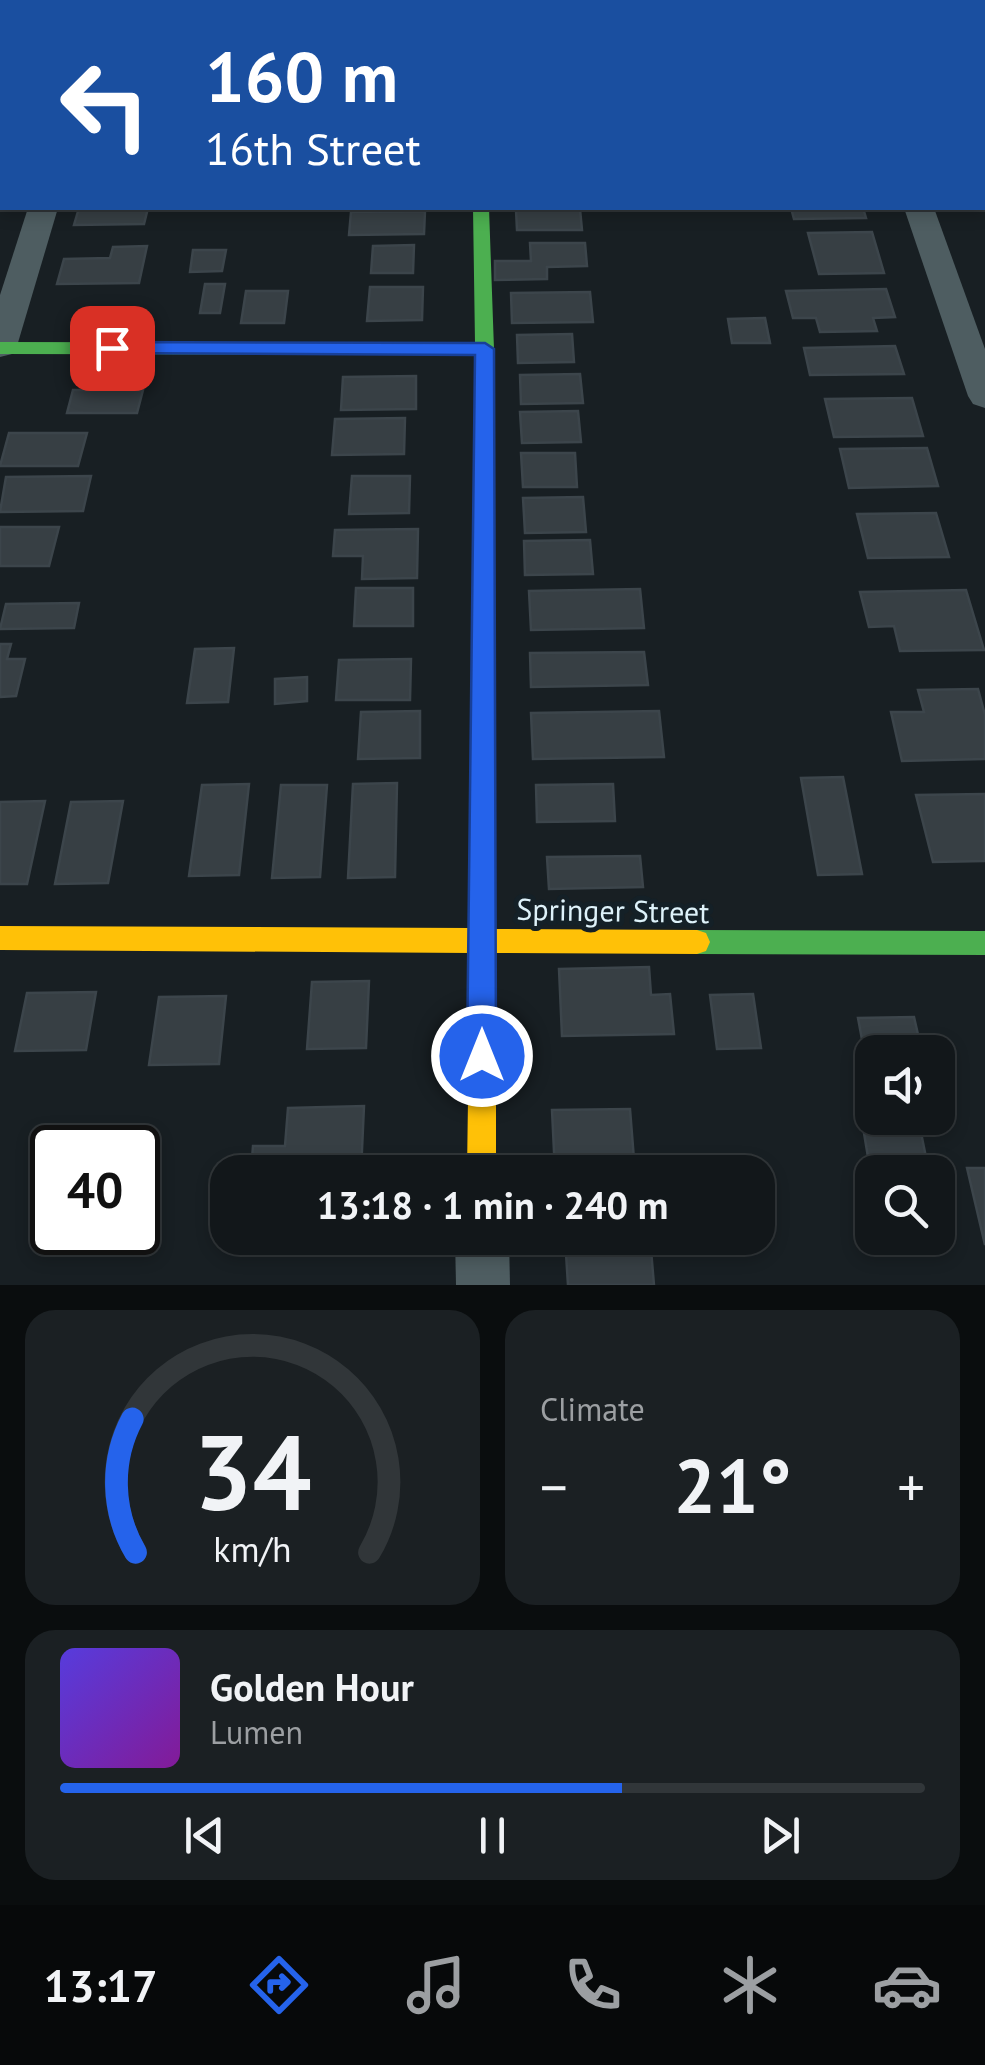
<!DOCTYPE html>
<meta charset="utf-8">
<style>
body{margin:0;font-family:"PT Sans",sans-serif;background:#1b2023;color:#f1f3f6;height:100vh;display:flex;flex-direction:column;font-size:38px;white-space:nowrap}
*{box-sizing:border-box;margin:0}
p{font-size:32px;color:#9c9fa2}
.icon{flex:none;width:55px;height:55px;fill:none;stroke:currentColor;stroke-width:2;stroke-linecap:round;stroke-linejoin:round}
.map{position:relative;height:1285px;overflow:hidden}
.panel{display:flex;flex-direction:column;gap:25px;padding:25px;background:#0a0d0e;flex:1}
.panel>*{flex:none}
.hud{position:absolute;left:0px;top:0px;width:985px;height:210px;box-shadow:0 5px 15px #0003,0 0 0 2px #313639;background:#1a4fa0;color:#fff;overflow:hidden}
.controls{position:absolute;left:855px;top:1035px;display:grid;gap:20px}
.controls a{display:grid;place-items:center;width:100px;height:100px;border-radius:20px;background:#12171a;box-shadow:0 5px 15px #0003,0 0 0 2px #313639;font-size:50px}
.speed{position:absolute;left:30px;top:1125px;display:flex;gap:20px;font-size:50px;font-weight:700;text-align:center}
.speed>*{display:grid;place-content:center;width:130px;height:130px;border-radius:50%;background:#12171a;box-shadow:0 5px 15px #0003,0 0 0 2px #313639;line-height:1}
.speed .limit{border:5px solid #111;border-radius:15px;background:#fff;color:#111}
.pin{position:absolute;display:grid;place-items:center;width:85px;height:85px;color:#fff;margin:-42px;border-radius:20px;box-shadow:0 5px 15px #0006}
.me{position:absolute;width:110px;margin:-55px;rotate:0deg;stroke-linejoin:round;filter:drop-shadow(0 0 8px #0008)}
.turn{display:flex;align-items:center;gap:35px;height:210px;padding:0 40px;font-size:45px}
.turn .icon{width:130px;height:130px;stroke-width:2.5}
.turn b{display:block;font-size:70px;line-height:85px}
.big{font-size:75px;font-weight:800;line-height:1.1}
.panel .widget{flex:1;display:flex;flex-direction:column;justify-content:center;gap:15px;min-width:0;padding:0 35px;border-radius:30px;background:#1b2023}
.panel .dial{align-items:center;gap:0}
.dial svg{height:260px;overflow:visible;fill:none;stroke:#313639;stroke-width:7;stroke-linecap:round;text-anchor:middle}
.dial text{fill:#f1f3f6;stroke:none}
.song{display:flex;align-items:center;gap:30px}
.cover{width:120px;height:120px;border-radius:15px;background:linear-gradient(135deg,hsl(250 70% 55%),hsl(290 70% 35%))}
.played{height:10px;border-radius:5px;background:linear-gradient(90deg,#2563eb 65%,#313639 65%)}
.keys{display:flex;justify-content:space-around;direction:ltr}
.heat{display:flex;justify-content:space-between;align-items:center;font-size:55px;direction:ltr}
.panel .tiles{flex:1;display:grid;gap:25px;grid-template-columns:1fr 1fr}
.widget:last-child{grid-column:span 2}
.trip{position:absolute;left:210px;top:1155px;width:565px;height:100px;border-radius:30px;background:#12171a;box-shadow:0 5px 15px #0003,0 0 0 2px #313639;font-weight:800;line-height:100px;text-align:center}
.tab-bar{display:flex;height:160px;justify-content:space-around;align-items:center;background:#07090a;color:#9c9fa2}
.tab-bar .icon{width:70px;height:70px}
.tab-bar .active{color:#2563eb}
.tab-bar b{font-size:45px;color:#f1f3f6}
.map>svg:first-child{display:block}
.building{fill:#373f44;stroke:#3c454b;stroke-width:2.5}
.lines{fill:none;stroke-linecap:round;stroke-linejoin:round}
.lane{fill:#4e5d61;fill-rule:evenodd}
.street{fill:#4e5d61;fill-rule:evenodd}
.fast{fill:#4caf50;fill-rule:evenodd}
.slow{fill:#ffc107;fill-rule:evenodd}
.route{fill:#2563eb;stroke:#184099;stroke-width:2.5}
.labels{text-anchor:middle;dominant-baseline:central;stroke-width:10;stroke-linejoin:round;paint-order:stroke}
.street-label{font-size:30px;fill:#def2fa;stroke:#142027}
</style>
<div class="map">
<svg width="985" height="1285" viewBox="0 0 985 1285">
<rect width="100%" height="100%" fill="#181f23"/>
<g class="building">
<polygon points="79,208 148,208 144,224 74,225"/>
<polygon points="791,208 863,208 866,218 794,219"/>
<polygon points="580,209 582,230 517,230 516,210"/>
<polygon points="425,211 424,234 349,235 351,212"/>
<polygon points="872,232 884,273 819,274 808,233"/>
<polygon points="530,243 585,243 587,266 547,267 547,279 495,280 495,261 531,261"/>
<polygon points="414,245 413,273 371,273 373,246"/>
<polygon points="147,246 139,283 57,284 64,259 110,258 113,247"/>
<polygon points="193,250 226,250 222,271 190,272"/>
<polygon points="205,284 225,284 220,313 200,313"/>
<polygon points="370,287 423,287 422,320 367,321"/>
<polygon points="886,289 895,317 873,318 877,331 820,332 816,318 793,318 786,291"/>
<polygon points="246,291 288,291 284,323 241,323"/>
<polygon points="590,292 593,322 512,323 511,293"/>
<polygon points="765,318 770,343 732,343 728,319"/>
<polygon points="572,334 574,362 518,363 517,335"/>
<polygon points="895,346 904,374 810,375 804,348"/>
<polygon points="580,374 583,403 521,404 520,375"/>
<polygon points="416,376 416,409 341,410 343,377"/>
<polygon points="73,390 143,390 137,413 67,413"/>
<polygon points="912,398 923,436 834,437 825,399"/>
<polygon points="578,411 581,442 522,443 520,412"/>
<polygon points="405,418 404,454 332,455 335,419"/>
<polygon points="9,433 87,433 78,466 0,466"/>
<polygon points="927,448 938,486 849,488 840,449"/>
<polygon points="521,453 575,453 577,487 523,487"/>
<polygon points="91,476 83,511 0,512 6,477"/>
<polygon points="352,476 410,476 409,513 349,514"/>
<polygon points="583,497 586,532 525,533 523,498"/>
<polygon points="936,513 949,557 868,558 857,514"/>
<polygon points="0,527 59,527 49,566 0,566"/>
<polygon points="418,529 417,578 362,579 363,556 333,556 335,530"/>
<polygon points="590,540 593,574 525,575 524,541"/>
<polygon points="356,588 413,588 413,626 354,626"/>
<polygon points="640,589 644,628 531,630 529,591"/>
<polygon points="966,590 984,650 900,651 894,626 869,627 860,592"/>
<polygon points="79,603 74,628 0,629 6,604"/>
<polygon points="0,644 11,644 7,659 25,659 16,696 0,697"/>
<polygon points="234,648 228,702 187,703 195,649"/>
<polygon points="644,652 648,685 531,687 530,653"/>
<polygon points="411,659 410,700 336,700 339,660"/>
<polygon points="307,677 307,701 275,704 275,679"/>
<polygon points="978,689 985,715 985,759 902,761 891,712 924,712 918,690"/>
<polygon points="420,711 420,758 358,759 361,712"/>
<polygon points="659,711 664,757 533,759 531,713"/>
<polygon points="843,777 862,874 818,875 801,778"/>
<polygon points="397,783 395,877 348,878 353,784"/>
<polygon points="249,784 239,875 189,876 202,785"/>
<polygon points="613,784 615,821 537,822 536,785"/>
<polygon points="281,785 327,785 320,877 272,878"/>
<polygon points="985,794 985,861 933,862 916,795"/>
<polygon points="45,801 27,884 0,884 0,802"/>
<polygon points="123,801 108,883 55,884 71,802"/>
<polygon points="640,856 643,887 549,889 547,857"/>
<polygon points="649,967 651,995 670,994 674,1034 562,1036 559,969"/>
<polygon points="369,981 366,1048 307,1049 312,982"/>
<polygon points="96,992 86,1050 15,1051 27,993"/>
<polygon points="753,994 761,1048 717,1049 710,995"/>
<polygon points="226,996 219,1064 149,1065 159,997"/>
<polygon points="914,1017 922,1052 872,1052 871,1088 858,1018"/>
<polygon points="364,1106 361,1172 251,1172 253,1146 285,1146 288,1108"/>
<polygon points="630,1109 635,1172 555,1172 552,1110"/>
<polygon points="861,1115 918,1118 929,1172 872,1172 872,1181"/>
<polygon points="967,1168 985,1168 985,1245"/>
<polygon points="565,1238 650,1238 654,1285 568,1285"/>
</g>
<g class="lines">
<rect class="lane" x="0" y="58" width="2" height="8"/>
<g class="street">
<polygon points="459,0 485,0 486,2 461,2"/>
<polygon points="836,0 862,0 863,2 838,2"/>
<rect x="0" y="76" width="2" height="16"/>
<rect x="982" y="144" width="3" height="18"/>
<polygon points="28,208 58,208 17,346 12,354 0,357 0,295"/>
<polygon points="904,208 934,208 985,349 985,408 973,404 968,396"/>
<polygon points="455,1238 509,1238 510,1285 456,1285"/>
</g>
<g class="fast">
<polygon points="473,208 489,208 494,349 496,900 492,908 483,912 474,908 470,900 476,355 0,354 0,342 475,343"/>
<polygon points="697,930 985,931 985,955 697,954 688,951 684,942 688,933"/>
</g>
<polygon class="slow" points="483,888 492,892 496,900 496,929 697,930 706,933 710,942 706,951 697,954 496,953 496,1172 467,1172 470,953 0,950 0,926 470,928 470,900 474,892"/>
</g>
<polygon class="route" points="112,342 485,343 494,349 496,1056 491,1065 482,1069 472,1065 467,1056 475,355 105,353 105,344"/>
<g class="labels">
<g class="street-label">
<text transform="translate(613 910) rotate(1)">Springer Street</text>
</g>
</g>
</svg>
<div class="controls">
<a><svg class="icon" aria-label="sound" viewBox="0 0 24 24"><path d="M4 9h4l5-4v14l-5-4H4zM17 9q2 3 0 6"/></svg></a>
<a><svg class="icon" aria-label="search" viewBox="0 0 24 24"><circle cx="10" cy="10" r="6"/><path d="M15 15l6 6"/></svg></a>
</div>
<div class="speed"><div class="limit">40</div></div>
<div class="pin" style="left:112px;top:348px;background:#d93025"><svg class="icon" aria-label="arrive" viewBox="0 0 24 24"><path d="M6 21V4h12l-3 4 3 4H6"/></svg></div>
<svg class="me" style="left:482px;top:1056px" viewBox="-20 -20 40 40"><circle r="17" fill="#2563eb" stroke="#fff" stroke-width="3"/><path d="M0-11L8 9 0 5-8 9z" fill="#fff"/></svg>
<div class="trip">13:18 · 1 min · 240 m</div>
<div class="hud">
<div class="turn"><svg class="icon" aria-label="left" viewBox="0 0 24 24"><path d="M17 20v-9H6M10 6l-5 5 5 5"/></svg><div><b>160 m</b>16th Street</div></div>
</div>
</div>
<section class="panel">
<div class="tiles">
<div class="widget dial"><svg viewBox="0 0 100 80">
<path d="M14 69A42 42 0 1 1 86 69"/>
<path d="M14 69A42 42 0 0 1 13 28" stroke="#2563eb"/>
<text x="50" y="56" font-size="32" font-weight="700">34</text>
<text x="50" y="72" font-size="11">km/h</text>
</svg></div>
<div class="widget"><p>Climate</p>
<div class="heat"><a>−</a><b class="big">21°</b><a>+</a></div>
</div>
<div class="widget">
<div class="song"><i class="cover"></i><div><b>Golden Hour</b><p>Lumen</p></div></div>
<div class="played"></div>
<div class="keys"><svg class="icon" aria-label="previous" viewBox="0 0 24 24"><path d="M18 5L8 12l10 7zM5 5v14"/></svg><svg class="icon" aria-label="pause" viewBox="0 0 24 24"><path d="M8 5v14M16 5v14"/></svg><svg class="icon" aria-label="next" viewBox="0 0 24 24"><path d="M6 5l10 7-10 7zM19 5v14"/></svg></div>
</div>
</div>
</section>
<nav class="tab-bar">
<b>13:17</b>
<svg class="icon active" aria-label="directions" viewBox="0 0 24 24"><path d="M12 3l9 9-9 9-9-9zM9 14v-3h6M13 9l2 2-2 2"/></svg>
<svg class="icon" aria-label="music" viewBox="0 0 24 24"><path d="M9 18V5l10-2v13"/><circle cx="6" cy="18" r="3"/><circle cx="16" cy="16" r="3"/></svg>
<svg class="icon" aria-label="phone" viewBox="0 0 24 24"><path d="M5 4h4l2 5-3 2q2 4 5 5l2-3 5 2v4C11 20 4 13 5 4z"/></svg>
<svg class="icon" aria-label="climate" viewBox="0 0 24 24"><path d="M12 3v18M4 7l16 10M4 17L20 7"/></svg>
<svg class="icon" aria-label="car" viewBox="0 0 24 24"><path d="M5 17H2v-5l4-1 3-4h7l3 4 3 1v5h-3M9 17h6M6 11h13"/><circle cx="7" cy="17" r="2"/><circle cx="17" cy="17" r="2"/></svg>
</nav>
